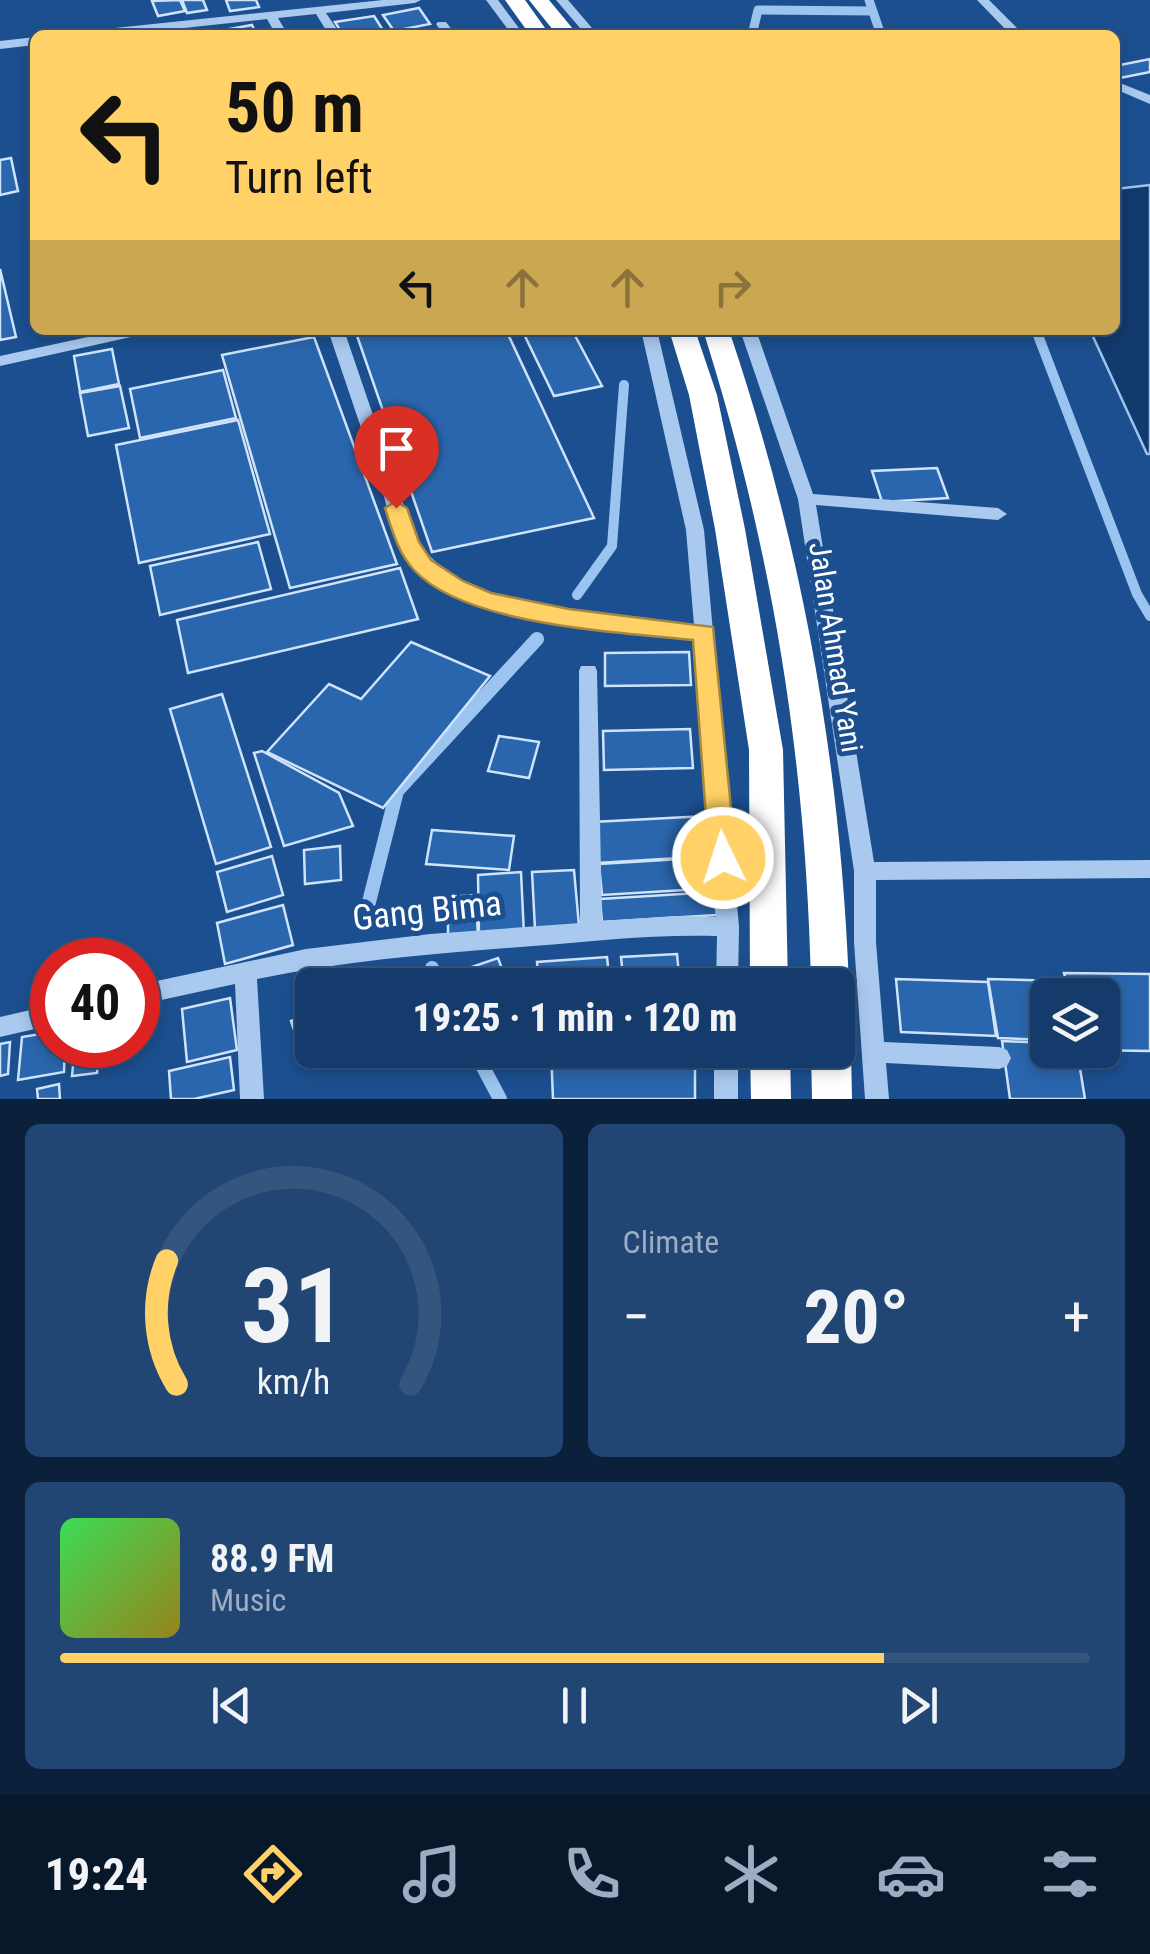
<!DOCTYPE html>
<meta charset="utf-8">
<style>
body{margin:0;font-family:"Roboto Condensed",sans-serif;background:#214673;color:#f1f3f6;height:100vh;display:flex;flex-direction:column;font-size:38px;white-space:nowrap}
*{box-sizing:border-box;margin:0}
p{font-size:32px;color:#9dadc1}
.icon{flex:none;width:55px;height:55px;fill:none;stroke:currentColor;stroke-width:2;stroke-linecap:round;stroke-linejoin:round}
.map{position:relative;height:1099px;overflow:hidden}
.sheet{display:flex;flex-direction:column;gap:25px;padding:25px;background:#0b203b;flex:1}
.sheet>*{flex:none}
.banner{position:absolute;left:30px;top:30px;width:1090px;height:305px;border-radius:15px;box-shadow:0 5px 15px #0003,0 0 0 2px #33557e;background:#ffd166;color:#111;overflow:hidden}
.tools{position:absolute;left:1030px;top:978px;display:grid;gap:20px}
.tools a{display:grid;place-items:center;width:90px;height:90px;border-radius:15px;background:#143b6b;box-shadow:0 5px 15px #0003,0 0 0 2px #33557e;font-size:50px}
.speed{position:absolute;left:30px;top:938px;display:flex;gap:20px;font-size:50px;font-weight:700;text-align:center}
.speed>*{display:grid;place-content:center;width:130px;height:130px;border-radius:50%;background:#143b6b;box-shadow:0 5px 15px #0003,0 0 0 2px #33557e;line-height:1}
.speed .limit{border:15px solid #d22;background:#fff;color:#111}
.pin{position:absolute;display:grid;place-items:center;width:85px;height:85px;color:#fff;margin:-102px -42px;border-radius:50% 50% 50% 0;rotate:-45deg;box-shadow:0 0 10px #0007}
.pin .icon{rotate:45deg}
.me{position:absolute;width:110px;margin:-55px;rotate:356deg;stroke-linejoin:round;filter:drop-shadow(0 0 8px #0008)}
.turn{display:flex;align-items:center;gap:35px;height:210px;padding:0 30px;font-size:45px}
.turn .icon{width:130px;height:130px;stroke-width:2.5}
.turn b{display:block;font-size:70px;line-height:85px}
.lanes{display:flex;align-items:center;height:95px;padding:0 30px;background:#0003;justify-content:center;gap:50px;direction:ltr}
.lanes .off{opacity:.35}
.big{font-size:75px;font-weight:800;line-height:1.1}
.sheet .tile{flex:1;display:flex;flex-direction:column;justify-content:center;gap:15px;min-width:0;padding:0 35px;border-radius:15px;background:#214673}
.sheet .dial{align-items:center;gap:0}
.dial svg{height:260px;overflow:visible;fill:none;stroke:#33557e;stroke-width:7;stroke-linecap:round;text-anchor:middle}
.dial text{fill:#f1f3f6;stroke:none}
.song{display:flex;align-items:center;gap:30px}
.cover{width:120px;height:120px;border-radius:15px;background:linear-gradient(135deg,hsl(130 70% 55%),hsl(50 70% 35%))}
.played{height:10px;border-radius:5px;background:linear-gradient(90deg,#ffd166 80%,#33557e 80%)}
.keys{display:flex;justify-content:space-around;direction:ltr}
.heat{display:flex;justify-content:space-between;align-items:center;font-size:55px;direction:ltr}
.sheet .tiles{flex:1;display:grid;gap:25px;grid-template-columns:1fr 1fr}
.tile:last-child{grid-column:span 2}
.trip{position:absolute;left:295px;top:968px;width:560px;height:100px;border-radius:15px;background:#143b6b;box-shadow:0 5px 15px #0003,0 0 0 2px #33557e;font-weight:800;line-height:100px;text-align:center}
.dock{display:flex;height:160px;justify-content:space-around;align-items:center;background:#08182b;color:#9dadc1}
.dock .icon{width:70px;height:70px}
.dock .current{color:#ffd166}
.dock b{font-size:45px;color:#f1f3f6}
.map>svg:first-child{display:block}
.water{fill:#123a6d;stroke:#9cc4f0;stroke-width:2.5}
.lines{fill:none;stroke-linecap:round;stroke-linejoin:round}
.stream-far2{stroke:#9cc4f0;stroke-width:9}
.stream-far1{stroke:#9cc4f0;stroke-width:10}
.stream{stroke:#9cc4f0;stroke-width:14}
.building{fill:#2a66ad;stroke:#cfe3fa;stroke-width:2.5}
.minor{fill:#a9c9ee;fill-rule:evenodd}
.highway{fill:#fff;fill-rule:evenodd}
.route{fill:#ffd166;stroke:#a68842;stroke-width:2.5}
.labels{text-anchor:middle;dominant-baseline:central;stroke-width:10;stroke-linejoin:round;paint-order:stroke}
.street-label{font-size:30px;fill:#fff;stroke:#1b4f8f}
.near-street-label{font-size:35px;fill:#fff;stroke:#1b4f8f}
</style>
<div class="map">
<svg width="1150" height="1099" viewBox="0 0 1150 1099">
<rect width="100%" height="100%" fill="#1b4f8f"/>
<polygon class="water" points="1150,185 1150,454 1147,454 1090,330 1115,330 1115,189"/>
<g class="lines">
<g class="stream-far2">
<polyline points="869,0 881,35"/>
<polyline points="752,35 758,10 872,11"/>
</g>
<g class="stream-far1">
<polyline points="1036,330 1137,594 1150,616"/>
<polyline points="577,595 612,546 624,385"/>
</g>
<g class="stream">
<polyline points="368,906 397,791 537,639"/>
<polyline points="432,968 441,985"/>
<polyline points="474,1050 500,1099"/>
</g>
</g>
<g class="building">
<polygon points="180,0 185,11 158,16 152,1"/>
<polygon points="182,0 203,0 207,10 187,13"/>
<polygon points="226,0 256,0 259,7 230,11"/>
<polygon points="419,8 430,24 394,31 383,15"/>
<polygon points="374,16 386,35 343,35 335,22"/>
<polygon points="252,25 257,35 221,35 219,31"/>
<polygon points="1150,59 1150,72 1115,79 1115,66"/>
<polygon points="11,158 18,191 0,195 0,160"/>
<polygon points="0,269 16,337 0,340"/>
<polygon points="355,330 506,330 594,518 432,552"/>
<polygon points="522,330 572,330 602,386 554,396"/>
<polygon points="314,337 397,564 290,588 222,355"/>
<polygon points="112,349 119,384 80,392 74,356"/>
<polygon points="223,370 236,418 140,438 130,389"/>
<polygon points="120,386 129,428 88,436 80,393"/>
<polygon points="238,420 270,534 139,563 116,445"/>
<polygon points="937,468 948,498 882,502 872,471"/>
<polygon points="258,542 271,589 160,615 150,566"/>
<polygon points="400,568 418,619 188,673 177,620"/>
<polygon points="411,642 490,676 383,808 267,752 329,684 361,699"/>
<polygon points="689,652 691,685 605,686 605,653"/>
<polygon points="222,694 271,847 216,864 170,709"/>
<polygon points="690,729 693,768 604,770 603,731"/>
<polygon points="499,736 539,742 529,778 488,771"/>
<polygon points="262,751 339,793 353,826 284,846 254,753"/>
<polygon points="706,816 712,856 597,863 593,822"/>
<polygon points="432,830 514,836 509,870 426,864"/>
<polygon points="340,846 341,880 305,884 304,850"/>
<polygon points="272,856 283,895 227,912 217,872"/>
<polygon points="714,857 718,888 602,895 599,864"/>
<polygon points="574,870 579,926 535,929 532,872"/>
<polygon points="521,872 524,935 479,937 478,875"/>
<polygon points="714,892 717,915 602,922 600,899"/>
<polygon points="476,895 478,938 448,940 448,897"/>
<polygon points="283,905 293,945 225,964 217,923"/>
<polygon points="677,954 680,985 624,985 621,957"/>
<polygon points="607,957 610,985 539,985 537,962"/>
<polygon points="498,958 508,985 448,985 445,976"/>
<polygon points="1064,973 1150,974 1150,1051 1082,1050 1102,1050 1102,995 1069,995"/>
<polygon points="896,979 988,982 996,1036 901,1032"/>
<polygon points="988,979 1064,981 1066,995 1048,995 1048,1040 998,1038"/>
<polygon points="230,998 237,1050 187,1062 182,1009"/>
<polygon points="312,1013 312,1050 333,1050 334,1054 306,1065 291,1021"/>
<polygon points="52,1032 52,1045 65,1045 64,1072 18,1080 22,1037"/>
<polygon points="1002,1041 1048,1043 1048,1050 1077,1050 1085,1099 1010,1099"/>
<polygon points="10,1042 8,1074 0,1076 0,1044"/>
<polygon points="75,1045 100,1045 97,1073 72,1076"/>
<polygon points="551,1050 695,1050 695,1099 553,1099"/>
<polygon points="230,1057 234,1090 194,1099 171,1099 169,1071"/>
<polygon points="59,1084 60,1099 38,1099 37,1089"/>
</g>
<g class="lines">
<g class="minor">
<polygon points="383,0 421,0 415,3 326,13 341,35 329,35 316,14 278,18 288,35 276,35 267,19 119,35 80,35 86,31"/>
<polygon points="486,0 498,0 524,35 512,35"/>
<polygon points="556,0 568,0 598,35 586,35"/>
<polygon points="977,0 989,0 1024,35 1011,35"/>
<polygon points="438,22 446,22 456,35 444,35 436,24"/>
<polygon points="35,37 35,45 0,49 0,41"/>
<polygon points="1115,81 1150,95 1150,104 1115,89"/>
<polygon points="120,330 148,330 140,335 0,366 0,356"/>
<path d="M328,330H344L416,541C423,548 430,557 437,563C499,617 616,618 694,625L686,530L641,330H657L704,530L739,927L738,985H716L717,936C655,934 594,941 533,946C440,953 348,960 257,979L264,1099H240L235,984L138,1005V985L306,949L430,934L580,923L579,671L581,666H595L597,671L602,921L675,916L716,917L695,639C605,630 461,628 402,548C391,533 388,508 382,490C364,437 346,383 328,330Z"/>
<polygon points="740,330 756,330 813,494 998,508 1007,514 998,520 816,505 874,862 1150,860 1150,878 876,880 876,942 884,1042 999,1047 1007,1050 1011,1058 1007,1066 999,1069 886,1063 889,1099 865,1099 854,942 854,871 798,499"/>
<polygon points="52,1005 52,1025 0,1037 0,1017"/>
<rect x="714" y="1050" width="24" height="49"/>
</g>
<g class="highway">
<polygon points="505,0 525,0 550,35 530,35"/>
<polygon points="529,0 549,0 578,35 557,35"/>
<polygon points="669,330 695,330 717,395 745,529 783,750 788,985 750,985 749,750 715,529 689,395"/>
<path d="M703,330H729C802,547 840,756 849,985L844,997L838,999V985H811C806,757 772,548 703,330Z"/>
<polygon points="838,1034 845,1037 851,1050 852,1099 812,1099 811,1050 838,1050"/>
<polygon points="750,1050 790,1050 791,1099 751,1099"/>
</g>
</g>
<path class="route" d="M396,501L407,508L419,542L431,560L463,581L491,593L569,609L713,627L736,858L732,866L723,869L713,866L709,858L693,640C620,632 466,626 414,570C398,553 392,530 385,508Z"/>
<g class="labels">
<g class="street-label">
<text transform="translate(836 647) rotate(81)">Jalan Ahmad Yani</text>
</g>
<g class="near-street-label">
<text transform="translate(427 911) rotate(-6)">Gang Bima</text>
</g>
</g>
</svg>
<div class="tools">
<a><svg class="icon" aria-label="layers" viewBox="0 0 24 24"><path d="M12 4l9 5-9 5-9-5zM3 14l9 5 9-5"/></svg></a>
</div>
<div class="speed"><div class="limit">40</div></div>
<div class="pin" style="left:396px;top:508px;background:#d93025"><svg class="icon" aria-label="arrive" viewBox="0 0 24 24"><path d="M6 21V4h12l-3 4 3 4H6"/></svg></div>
<svg class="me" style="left:723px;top:858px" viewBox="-20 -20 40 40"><circle r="17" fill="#ffd166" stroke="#fff" stroke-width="3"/><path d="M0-11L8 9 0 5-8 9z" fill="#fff"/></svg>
<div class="trip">19:25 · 1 min · 120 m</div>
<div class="banner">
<div class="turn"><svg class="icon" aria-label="left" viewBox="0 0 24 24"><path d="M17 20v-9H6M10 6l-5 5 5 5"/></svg><div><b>50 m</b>Turn left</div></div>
<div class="lanes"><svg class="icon" aria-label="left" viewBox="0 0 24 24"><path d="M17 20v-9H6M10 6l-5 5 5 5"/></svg><svg class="icon off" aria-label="ahead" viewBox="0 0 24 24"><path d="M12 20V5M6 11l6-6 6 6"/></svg><svg class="icon off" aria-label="ahead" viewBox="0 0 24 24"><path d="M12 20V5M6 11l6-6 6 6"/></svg><svg class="icon off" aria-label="right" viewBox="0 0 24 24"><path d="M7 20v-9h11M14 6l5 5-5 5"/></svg></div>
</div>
</div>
<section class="sheet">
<div class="tiles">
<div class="tile dial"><svg viewBox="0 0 100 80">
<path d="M14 69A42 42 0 1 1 86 69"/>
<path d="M14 69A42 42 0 0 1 11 31" stroke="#ffd166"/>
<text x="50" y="56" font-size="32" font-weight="700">31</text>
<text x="50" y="72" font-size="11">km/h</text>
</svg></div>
<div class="tile"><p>Climate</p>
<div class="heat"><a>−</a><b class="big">20°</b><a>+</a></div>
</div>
<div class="tile">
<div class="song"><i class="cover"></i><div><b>88.9 FM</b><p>Music</p></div></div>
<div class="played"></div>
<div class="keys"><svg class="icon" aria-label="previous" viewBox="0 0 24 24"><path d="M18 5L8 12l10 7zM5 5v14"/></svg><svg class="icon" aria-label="pause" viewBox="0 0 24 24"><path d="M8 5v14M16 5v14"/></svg><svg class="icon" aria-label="next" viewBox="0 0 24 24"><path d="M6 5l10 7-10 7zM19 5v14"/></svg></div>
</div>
</div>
</section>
<nav class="dock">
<b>19:24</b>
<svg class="icon current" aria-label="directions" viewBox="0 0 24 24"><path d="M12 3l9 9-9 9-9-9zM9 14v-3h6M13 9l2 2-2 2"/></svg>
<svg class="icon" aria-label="music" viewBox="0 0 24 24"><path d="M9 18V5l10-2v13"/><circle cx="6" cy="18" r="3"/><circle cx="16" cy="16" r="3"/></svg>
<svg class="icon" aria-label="phone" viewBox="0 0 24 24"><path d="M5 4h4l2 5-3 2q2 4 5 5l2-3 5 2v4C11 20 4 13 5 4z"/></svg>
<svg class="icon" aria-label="climate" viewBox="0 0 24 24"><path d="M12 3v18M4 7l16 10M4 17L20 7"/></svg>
<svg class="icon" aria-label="car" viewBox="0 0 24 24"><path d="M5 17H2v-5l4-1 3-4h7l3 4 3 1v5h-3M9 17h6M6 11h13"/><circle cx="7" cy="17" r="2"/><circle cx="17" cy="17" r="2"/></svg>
<svg class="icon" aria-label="filters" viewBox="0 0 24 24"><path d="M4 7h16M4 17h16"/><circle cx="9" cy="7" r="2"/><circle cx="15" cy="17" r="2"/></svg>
</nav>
